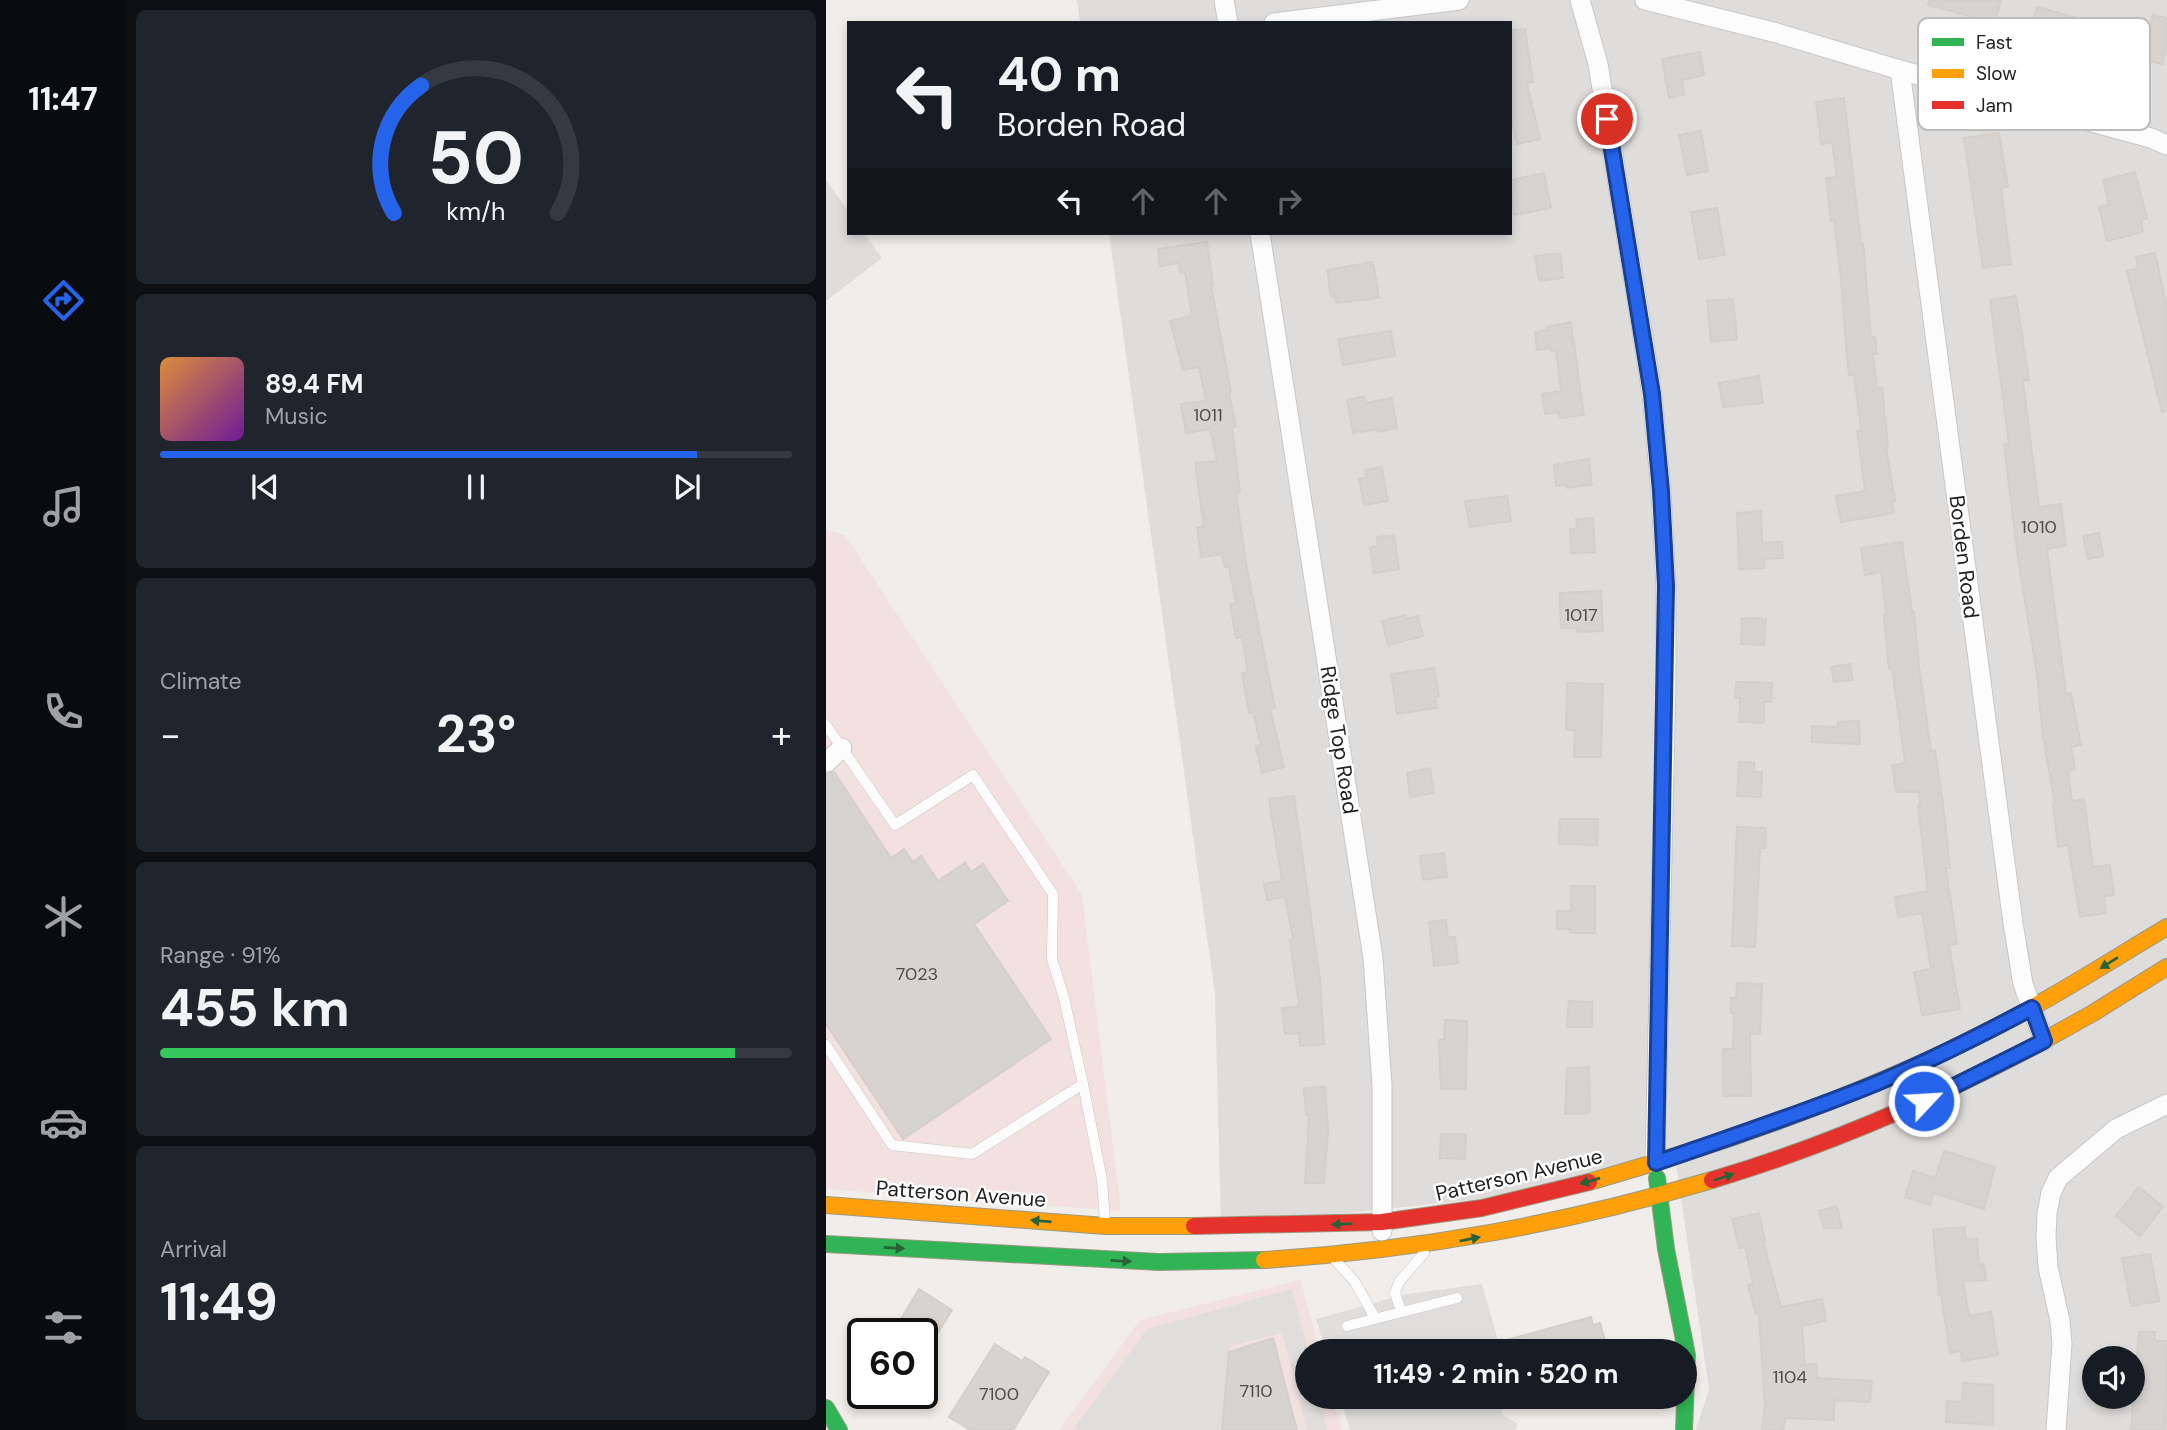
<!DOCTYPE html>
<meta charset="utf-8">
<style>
body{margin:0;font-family:"DM Sans",sans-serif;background:#20242c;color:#f1f3f6;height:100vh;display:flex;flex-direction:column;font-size:26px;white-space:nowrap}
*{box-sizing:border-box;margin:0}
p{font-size:23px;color:#9ea1a6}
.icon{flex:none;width:38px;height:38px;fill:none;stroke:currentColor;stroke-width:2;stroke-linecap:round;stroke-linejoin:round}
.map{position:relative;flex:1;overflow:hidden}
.panel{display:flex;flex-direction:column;gap:10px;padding:10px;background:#0d0f14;width:700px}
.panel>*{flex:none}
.banner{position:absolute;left:21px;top:21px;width:665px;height:214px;border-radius:0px;box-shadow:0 4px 10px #0003;background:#171b24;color:#f1f3f6;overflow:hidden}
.fabs{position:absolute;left:1256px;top:1346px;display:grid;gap:14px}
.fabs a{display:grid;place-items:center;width:63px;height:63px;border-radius:50%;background:#171b24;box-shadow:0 4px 10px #0003;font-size:35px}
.speed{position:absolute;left:21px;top:1318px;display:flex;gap:14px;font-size:35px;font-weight:700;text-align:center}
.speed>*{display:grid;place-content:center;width:91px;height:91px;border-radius:50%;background:#171b24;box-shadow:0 4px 10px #0003;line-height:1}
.speed .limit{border:4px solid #111;border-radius:10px;background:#fff;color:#111}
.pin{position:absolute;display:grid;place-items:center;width:60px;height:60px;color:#fff;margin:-30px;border:4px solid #fff;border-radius:50%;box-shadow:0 2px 7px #0007}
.me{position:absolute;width:77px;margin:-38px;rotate:65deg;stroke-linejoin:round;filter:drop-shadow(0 0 5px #0008)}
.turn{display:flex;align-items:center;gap:24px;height:147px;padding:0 35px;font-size:32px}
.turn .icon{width:91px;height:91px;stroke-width:2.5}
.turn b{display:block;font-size:49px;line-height:60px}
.lanes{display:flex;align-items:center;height:66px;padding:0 35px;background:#0003;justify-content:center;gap:35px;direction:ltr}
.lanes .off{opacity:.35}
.big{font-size:52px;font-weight:700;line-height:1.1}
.panel .widget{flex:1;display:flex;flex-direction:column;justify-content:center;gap:10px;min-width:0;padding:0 24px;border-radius:10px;background:#20242c}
.panel .dial{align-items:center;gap:0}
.dial svg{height:182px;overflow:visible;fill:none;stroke:#363941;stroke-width:7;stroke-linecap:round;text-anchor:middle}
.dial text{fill:#f1f3f6;stroke:none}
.song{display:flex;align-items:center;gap:21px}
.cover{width:84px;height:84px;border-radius:10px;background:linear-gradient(135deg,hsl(30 70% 55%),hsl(280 70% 35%))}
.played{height:7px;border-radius:4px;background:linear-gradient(90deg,#2563eb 85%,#363941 85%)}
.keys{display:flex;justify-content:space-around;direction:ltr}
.heat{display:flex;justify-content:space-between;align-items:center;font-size:38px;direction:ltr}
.charge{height:10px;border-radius:5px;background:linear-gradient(90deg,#34c759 91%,#363941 0)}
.trip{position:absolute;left:469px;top:1339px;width:402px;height:70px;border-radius:35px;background:#171b24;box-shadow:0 4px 10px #0003;font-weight:700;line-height:70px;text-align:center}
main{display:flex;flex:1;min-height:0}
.tabs{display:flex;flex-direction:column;width:126px;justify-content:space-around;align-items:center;background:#090b0e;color:#9ea1a6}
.tabs .icon{width:49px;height:49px}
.tabs .on{color:#2563eb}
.tabs b{font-size:32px;color:#f1f3f6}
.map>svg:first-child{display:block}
.residential{fill:#dfdddb;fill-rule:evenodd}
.commercial{fill:#f2e1e0}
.parking{fill:#e0dedd}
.building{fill:#d6d3d1;stroke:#d3cfcb;stroke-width:2}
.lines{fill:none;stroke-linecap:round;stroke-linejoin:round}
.lane-casing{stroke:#c8c7c6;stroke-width:11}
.street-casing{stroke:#c8c7c6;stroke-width:21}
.fast-casing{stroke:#9a9a80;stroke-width:18}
.slow-casing{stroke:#9a9a80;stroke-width:18}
.jam-casing{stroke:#9a9a80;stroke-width:18}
.lane{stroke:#fdfcfc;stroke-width:10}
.street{stroke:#fdfcfc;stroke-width:19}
.fast{stroke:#30b455;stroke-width:16}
.slow{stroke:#ff9f0a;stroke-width:16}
.jam{stroke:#e5322d;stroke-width:16}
.oneway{fill:#286338}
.route-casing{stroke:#184099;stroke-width:18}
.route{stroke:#2563eb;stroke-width:12}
.labels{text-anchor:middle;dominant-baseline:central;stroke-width:5;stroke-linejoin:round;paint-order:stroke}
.number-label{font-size:18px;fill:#4e4e4d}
.street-label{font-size:21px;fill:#212121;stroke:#fff}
.key{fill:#fff;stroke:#bcbcbc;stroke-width:2}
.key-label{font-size:19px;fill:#212121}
</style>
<main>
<nav class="tabs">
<b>11:47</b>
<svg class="icon on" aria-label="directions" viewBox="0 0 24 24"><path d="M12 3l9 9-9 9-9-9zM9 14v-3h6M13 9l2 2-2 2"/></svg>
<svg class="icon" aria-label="music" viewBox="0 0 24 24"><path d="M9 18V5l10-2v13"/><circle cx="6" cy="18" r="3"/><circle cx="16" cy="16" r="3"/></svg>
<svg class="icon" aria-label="phone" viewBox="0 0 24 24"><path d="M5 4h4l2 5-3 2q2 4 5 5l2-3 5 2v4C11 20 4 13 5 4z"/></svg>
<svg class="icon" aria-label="climate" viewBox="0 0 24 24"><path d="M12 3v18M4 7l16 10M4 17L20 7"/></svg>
<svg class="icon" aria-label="car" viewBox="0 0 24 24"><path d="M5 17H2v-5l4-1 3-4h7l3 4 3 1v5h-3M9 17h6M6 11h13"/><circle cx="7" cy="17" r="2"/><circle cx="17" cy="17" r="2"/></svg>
<svg class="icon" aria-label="filters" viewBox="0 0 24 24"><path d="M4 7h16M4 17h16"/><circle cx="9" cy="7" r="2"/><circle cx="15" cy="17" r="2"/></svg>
</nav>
<section class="panel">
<div class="widget dial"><svg viewBox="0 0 100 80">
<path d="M14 69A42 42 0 1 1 86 69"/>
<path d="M14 69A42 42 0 0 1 26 13" stroke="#2563eb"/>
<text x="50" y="56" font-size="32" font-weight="700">50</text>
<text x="50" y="72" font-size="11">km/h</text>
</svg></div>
<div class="widget">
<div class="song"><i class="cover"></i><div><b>89.4 FM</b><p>Music</p></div></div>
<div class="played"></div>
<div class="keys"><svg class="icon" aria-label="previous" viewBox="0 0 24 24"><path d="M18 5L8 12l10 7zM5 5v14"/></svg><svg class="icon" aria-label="pause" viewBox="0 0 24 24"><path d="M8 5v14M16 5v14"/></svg><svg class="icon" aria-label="next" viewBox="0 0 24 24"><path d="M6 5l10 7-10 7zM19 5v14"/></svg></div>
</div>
<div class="widget"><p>Climate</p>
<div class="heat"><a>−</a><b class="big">23°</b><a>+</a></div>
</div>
<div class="widget"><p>Range · 91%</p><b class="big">455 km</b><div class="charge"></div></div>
<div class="widget"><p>Arrival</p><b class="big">11:49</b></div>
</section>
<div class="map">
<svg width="1341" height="1430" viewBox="0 0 1341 1430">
<rect width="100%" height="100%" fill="#f0edea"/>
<g class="residential">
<path d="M251,0H1341V1430H870L883,1389L849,1157L730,1191L395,1226L389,994L283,233H684V23H254ZM1269,1358H1307V1396H1269Z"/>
<polygon points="0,180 23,212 23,233 38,233 56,258 0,301"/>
</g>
<g class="commercial">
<polygon points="0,530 19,535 256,895 295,1211 0,1189"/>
<polygon points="474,1280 494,1351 481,1351 481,1396 506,1397 516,1430 233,1430 314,1320"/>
</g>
<g class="parking">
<polygon points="656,1284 675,1351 500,1351 490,1319 581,1294"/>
<polygon points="466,1289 482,1351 481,1396 493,1397 501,1430 481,1430 456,1333 404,1346 397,1430 247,1430 321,1329"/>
<polygon points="514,1397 671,1397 677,1415 692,1424 689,1430 524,1430"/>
</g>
<g class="building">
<polygon points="1103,0 1175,0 1169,23 1102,5"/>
<polygon points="1211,7 1289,28 1290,23 1323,31 1327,15 1341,18 1341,44 1336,64 1283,52 1285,45 1252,36 1250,44 1204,34"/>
<polygon points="699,29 707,82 701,83 714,139 691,144 684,115 684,31"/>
<polygon points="874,52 878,75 856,80 858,95 843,98 836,59"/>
<polygon points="1018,98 1035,243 1037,243 1045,337 1049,337 1051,354 1047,354 1051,388 1056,388 1062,446 1060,447 1069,501 1066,501 1068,513 1015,522 1010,496 1039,491 1031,431 1035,431 1028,375 1023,375 1021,357 1015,279 1008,220 1005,221 1000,178 1011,177 1006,142 995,144 990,102"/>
<polygon points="875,131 882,171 861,175 853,135"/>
<polygon points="1173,133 1182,187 1175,188 1185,264 1157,268 1138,138"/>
<polygon points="1309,172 1321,218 1315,220 1317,232 1281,241 1273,207 1283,205 1277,180"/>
<polygon points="718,173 725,208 688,215 684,180"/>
<polygon points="891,208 899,255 873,259 865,212"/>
<polygon points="381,242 387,285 385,285 405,392 403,393 410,426 406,427 414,492 410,493 420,564 449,708 444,709 458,767 436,773 430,746 435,745 427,712 423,713 416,673 422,672 416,637 410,638 404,604 410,603 403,567 399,567 396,554 375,557 371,528 378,527 369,463 391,461 384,429 360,433 355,404 380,401 373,367 357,370 344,321 366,316 359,272 354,273 353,263 334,266 332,249"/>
<polygon points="734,253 737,278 713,281 709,256"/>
<polygon points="1329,253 1341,308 1341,411 1336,412 1301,271 1312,268 1310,257"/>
<polygon points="547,262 553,298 510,303 509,297 505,297 501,270"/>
<polygon points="1190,296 1203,380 1197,381 1213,507 1235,504 1240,546 1221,549 1240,694 1245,693 1255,745 1245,747 1249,769 1242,770 1246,801 1258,799 1267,867 1284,865 1288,895 1278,896 1280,913 1254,917 1242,845 1232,847 1227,804 1229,804 1217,737 1211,674 1192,559 1178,445 1183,444 1164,300"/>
<polygon points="907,299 911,339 885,342 881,301"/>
<polygon points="745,322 758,415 734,418 733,412 719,414 716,394 735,391 730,351 725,351 724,348 711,350 709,332 722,330 721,327"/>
<polygon points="565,331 569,356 517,365 512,339"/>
<polygon points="933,376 937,403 897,407 893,383"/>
<polygon points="538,396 540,403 566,398 571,428 552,432 552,429 527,433 521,400"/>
<polygon points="763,459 766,485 741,488 740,485 730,486 728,465"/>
<polygon points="556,467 562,501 538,505 533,479 541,478 539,470"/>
<polygon points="681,496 685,521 644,527 639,501"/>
<polygon points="935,511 936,543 956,542 957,558 938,559 938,568 913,569 911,513"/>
<polygon points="767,518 769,552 745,553 744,529 751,528 750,519"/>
<polygon points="1273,533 1277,556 1262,559 1257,536"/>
<polygon points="568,535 573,569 548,573 544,548 552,546 551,537"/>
<polygon points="1076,542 1086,612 1088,612 1093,666 1105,751 1109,750 1117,804 1124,868 1120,868 1131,944 1123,945 1134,1009 1096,1015 1088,972 1105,969 1096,913 1072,917 1069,897 1102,891 1092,806 1094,806 1093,792 1070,792 1066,765 1079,763 1066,668 1063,669 1058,615 1060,614 1055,572 1039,575 1035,548"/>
<polygon points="775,591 777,631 751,632 751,628 735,628 734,593"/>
<polygon points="579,615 580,619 592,616 597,636 562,645 556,621"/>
<polygon points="916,618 940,619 938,645 915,644"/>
<polygon points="1024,664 1027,680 1008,682 1005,667"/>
<polygon points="608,668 613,696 609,697 611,708 571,714 565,674"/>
<polygon points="910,682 946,683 945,702 938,702 938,723 913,722 914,698 909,698"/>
<polygon points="741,683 777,684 775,757 748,757 749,730 740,730"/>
<polygon points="1033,721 1034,744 986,742 986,726 1012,727 1012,722"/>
<polygon points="913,762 928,763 928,772 936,772 935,797 911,796"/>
<polygon points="604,768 608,793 584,797 581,773"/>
<polygon points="8,772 65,858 78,849 87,862 95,856 112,881 139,863 145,872 157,864 182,901 148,924 225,1039 77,1139 0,1024 0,774"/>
<polygon points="468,796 494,980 498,1044 474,1046 473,1033 459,1034 456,1008 473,1006 464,940 467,939 459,897 441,900 438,884 456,881 443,799"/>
<polygon points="734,819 772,819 771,845 733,844"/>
<polygon points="911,827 940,828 939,848 934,848 929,947 906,946"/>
<polygon points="618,853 621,877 597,880 594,856"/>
<polygon points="745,886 769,886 769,933 744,933 744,929 731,929 731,911 745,911"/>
<polygon points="620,920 622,938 629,937 632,963 608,966 603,922"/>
<polygon points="911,983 936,984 934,1034 924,1034 925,1096 897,1096 897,1049 907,1049 908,1013 905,1013 905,998 910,998"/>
<polygon points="743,1001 766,1002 766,1027 741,1027"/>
<polygon points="619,1020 641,1021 640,1089 615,1089 613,1040 618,1040"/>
<polygon points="763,1067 764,1113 739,1114 741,1068"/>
<polygon points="499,1087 502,1130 498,1183 479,1183 483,1115 480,1115 478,1088"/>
<polygon points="615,1134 640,1134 639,1159 614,1158"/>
<polygon points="1118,1151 1169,1167 1158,1209 1107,1193 1104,1205 1079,1197 1087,1171 1109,1178"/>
<polygon points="1313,1187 1337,1207 1314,1236 1290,1216"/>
<polygon points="1011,1206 1016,1228 998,1228 993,1211"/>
<polygon points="933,1213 939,1241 937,1241 955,1307 996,1299 1000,1321 976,1326 979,1365 990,1364 991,1378 1046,1381 1044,1402 1008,1400 1008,1420 959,1418 957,1430 936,1430 939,1406 933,1314 930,1314 922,1285 927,1283 919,1247 913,1248 906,1219"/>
<polygon points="1139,1227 1140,1240 1151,1239 1153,1265 1158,1264 1160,1280 1137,1281 1143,1316 1165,1312 1172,1355 1136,1361 1135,1351 1124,1353 1115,1295 1113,1295 1107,1230"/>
<polygon points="1324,1254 1333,1301 1305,1306 1296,1258"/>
<polygon points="93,1289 126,1310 96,1358 96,1334 66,1334"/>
<polygon points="765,1317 767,1325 774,1323 782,1351 660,1351 659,1346"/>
<polygon points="1313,1332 1329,1332 1329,1341 1341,1341 1339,1430 1305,1430"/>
<polygon points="447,1338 471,1430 396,1430 403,1352"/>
<polygon points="169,1344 196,1361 199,1357 223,1372 187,1430 144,1430 123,1417"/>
<polygon points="1137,1383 1167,1385 1167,1425 1120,1422 1121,1401 1136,1402"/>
</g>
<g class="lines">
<g class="lane-casing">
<g id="lane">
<polyline points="0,725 69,825 147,775 227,894 226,959 238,998 257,1084 276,1180 279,1222"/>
<polyline points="0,1045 66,1145 146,1154 257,1084"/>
<polyline points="509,1260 529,1282 549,1318"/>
<polyline points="575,1311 569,1293 573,1282 598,1253"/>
<polyline points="521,1326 631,1298"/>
</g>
</g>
<g class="street-casing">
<g id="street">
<polyline points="398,0 402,23"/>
<polyline points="754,0 772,64 813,312 826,394 835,491 840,586 840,681 829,1163"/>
<polyline points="819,0 951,33 1074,70 1325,138 1341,145"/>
<polyline points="448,23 633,0"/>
<polyline points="1074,70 1187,923 1197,984 1218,1041"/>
<polyline points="434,233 547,958 556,1085 556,1231"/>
<polyline points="1,762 16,748"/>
<polyline points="1230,1430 1236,1344 1234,1321 1222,1267 1220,1237 1221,1213 1225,1193 1232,1178 1290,1129 1341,1104"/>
</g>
</g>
<g class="fast-casing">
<g id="fast">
<polyline points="831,1178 840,1249 861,1355 858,1430"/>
<polyline points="0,1244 333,1262 438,1260"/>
<polyline points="0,1408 13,1430"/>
</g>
</g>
<g class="slow-casing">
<g id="slow">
<polyline points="1199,1051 1267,1013 1341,967"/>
<path d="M763,1182C896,1144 1028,1098 1152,1036C1217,1004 1279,964 1341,927"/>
<polyline points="0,1205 279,1226 368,1226"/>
<path d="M438,1260C594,1250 737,1224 886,1180"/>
</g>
</g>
<g class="jam-casing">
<g id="jam">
<path d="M886,1180C994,1148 1099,1103 1199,1051"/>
<polyline points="368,1226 556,1222 656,1208 763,1182"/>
</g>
</g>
<use href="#lane" class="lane"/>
<use href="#street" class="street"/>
<use href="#fast" class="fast"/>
<use href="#slow" class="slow"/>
<use href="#jam" class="jam"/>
</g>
<defs><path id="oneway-solid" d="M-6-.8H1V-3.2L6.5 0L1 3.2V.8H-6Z" transform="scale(1.75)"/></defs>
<g class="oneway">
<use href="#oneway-solid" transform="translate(1283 963) rotate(148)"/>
<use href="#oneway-solid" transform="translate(898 1177) rotate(-18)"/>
<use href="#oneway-solid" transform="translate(764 1181) rotate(164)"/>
<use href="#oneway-solid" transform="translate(215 1221) rotate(-175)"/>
<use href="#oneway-solid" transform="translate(516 1224) rotate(178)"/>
<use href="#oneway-solid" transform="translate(644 1239) rotate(-11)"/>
<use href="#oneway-solid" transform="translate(68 1248) rotate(3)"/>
<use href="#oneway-solid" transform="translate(295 1261) rotate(3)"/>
</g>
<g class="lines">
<g class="route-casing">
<path id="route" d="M781,119L826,394L835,491L840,586L830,1163C904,1137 978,1113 1051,1083C1104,1061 1155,1035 1206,1008L1218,1041L1098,1101"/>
</g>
<use href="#route" class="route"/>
</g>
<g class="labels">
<g class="number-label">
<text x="382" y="415">1011</text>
<text x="1213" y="527">1010</text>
<text x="755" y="615">1017</text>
<text x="91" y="974">7023</text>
<text x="964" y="1377">1104</text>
<text x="430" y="1391">7110</text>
<text x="173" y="1394">7100</text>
</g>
<g class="street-label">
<text transform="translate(1138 557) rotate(83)">Borden Road</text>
<text transform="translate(513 740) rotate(81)">Ridge Top Road</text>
<text transform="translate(693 1175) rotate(-13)">Patterson Avenue</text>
<text transform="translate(135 1194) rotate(4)">Patterson Avenue</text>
</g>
</g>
<rect x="1092" y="18" width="232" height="112" rx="10" class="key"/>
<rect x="1106" y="38" width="32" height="8" fill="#30b455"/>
<rect x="1106" y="69" width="32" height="9" fill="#ff9f0a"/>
<rect x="1106" y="101" width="32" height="8" fill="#e5322d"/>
<g class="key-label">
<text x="1150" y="49">Fast</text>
<text x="1150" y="80">Slow</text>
<text x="1150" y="112">Jam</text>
</g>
</svg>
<div class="fabs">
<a><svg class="icon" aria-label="sound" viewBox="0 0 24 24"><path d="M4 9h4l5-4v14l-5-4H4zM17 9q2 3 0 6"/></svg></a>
</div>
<div class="speed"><div class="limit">60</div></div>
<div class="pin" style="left:781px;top:119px;background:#d93025"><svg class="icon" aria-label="arrive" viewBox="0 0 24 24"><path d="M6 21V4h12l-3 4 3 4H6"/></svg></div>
<svg class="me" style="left:1098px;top:1101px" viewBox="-20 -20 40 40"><circle r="17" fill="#2563eb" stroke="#fff" stroke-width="3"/><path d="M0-11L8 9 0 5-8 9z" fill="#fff"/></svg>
<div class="trip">11:49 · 2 min · 520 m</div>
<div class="banner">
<div class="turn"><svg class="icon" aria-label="left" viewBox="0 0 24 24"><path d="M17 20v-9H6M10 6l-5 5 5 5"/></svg><div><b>40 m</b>Borden Road</div></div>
<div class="lanes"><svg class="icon" aria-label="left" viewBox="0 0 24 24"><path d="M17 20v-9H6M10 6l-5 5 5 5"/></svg><svg class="icon off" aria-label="ahead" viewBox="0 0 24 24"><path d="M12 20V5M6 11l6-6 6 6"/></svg><svg class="icon off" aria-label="ahead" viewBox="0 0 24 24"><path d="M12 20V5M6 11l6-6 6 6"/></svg><svg class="icon off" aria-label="right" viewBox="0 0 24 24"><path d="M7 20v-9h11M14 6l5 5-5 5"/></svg></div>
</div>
</div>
</main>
